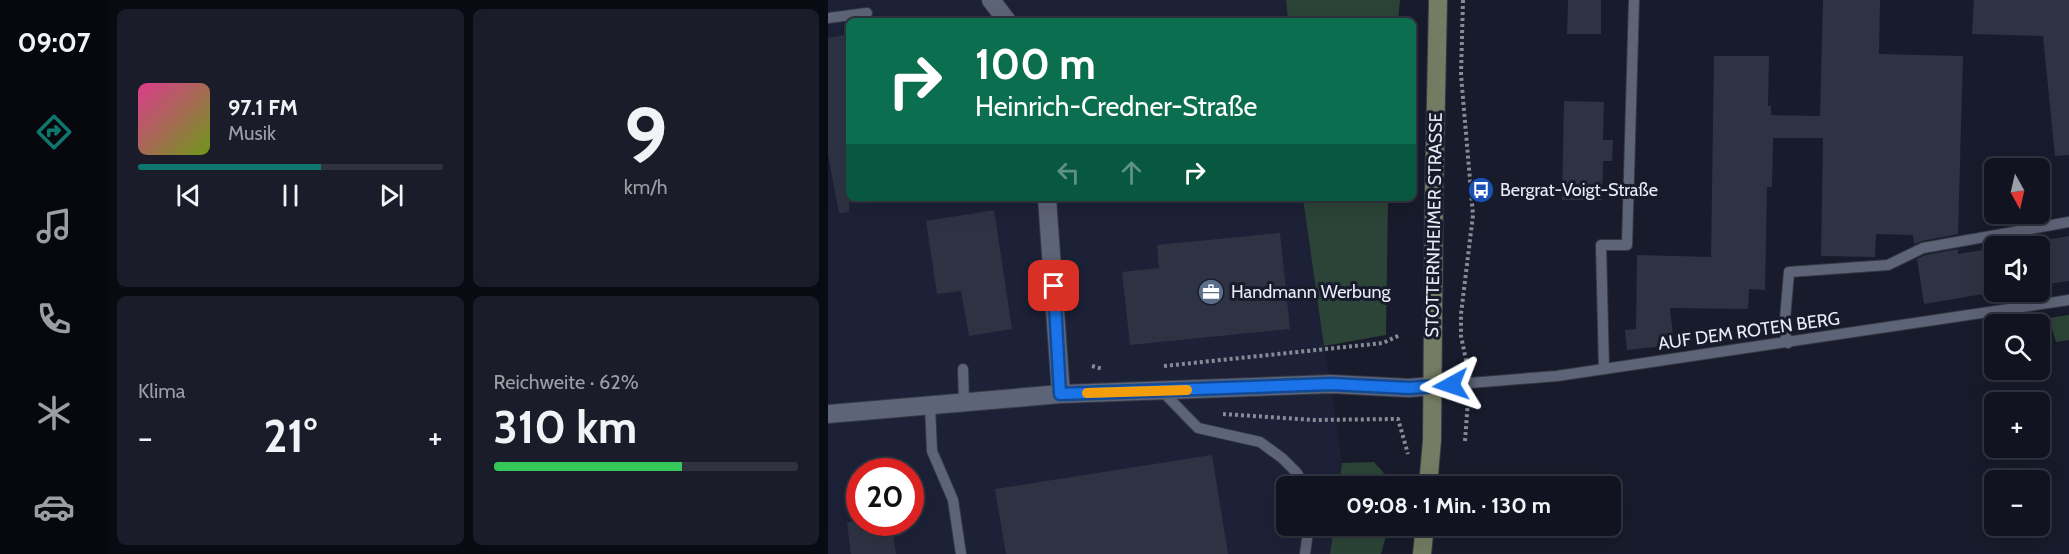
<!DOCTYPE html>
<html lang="de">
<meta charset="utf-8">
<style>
body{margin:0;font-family:Cabin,sans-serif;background:#1a1d29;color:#f1f3f6;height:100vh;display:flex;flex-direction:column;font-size:22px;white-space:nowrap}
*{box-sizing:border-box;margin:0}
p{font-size:20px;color:#9c9ea5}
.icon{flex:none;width:33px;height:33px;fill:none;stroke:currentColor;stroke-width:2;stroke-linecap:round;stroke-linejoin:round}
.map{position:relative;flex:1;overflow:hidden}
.panel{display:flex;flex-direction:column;gap:9px;padding:9px;background:#090b12;width:720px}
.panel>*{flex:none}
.guide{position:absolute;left:18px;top:18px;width:570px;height:183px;border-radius:9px;box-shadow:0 6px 24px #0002,0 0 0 2px #30333e;background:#0b6e4f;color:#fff;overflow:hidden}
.needle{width:39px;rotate:172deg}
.buttons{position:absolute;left:1156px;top:158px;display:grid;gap:12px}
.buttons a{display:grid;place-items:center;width:66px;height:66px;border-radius:9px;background:#111420;box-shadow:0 6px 24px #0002,0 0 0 2px #30333e;font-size:30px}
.speed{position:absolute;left:18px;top:458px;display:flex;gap:12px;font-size:30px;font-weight:700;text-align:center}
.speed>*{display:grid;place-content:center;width:78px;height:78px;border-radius:50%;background:#111420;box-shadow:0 6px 24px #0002,0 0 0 2px #30333e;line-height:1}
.speed .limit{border:9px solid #d22;background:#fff;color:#111}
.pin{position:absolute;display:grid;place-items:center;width:51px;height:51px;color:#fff;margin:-26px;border-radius:12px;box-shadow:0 3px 9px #0006}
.me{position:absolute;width:66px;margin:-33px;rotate:265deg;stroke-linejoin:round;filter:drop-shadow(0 0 4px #0008)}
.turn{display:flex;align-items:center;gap:21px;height:126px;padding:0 30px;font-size:27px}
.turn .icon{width:78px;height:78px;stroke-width:2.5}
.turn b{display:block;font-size:42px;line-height:51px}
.lanes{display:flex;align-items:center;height:57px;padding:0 30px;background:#0003;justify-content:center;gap:30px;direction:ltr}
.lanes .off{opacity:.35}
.big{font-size:45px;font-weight:700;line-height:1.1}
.panel .widget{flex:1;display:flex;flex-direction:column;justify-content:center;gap:9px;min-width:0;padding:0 21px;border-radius:9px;background:#1a1d29}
.panel .dial{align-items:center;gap:0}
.dial b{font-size:78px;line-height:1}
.song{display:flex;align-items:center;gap:18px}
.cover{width:72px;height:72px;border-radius:9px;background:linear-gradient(135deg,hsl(330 70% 55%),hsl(80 70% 35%))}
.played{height:6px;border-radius:3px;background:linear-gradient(90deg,#0f766e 60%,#30333e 60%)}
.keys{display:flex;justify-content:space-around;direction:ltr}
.heat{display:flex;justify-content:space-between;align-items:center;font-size:33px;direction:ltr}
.charge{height:9px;border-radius:4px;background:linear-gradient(90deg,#34c759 62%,#30333e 0)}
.panel .tiles{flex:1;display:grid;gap:9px;grid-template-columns:repeat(2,1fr)}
.trip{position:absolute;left:448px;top:476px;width:345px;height:60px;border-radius:9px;background:#111420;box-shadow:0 6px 24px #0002,0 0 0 2px #30333e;font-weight:700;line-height:60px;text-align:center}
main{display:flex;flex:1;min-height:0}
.dock{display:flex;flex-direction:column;width:108px;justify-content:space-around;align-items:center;background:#07080d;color:#9c9ea5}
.dock .icon{width:42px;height:42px}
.dock .active{color:#0f766e}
.dock b{font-size:27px;color:#f1f3f6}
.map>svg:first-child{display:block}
.built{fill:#1c2137;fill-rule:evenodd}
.green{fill:#2c4438}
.building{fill:#2e3344}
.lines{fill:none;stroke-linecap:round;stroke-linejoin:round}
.lane-casing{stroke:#363845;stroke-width:12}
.street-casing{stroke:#363845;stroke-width:20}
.secondary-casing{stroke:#363845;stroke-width:20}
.path{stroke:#878b98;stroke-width:4;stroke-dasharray:3 3;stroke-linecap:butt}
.lane{stroke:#5e6477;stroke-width:10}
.street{stroke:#5e6477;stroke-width:18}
.secondary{stroke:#747d63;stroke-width:18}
.route-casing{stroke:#114b97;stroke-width:15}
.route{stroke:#1a73e8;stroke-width:10}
.slow{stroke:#f59e0b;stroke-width:10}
.labels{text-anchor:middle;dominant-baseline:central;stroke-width:6;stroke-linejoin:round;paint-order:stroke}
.poi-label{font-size:18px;fill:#e8ecf7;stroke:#171b2b;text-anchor:start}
.street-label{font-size:18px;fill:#e8ecf7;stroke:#171b2b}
</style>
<main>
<nav class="dock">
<b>09:07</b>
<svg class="icon active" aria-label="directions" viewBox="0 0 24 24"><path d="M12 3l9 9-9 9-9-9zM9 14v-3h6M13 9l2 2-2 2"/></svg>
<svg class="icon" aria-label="music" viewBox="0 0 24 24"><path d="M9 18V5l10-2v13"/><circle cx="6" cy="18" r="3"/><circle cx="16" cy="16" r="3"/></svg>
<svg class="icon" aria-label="phone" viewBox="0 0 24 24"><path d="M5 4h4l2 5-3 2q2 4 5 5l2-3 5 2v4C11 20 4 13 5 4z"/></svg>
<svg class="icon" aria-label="climate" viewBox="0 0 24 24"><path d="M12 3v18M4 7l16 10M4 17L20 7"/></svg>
<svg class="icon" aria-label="car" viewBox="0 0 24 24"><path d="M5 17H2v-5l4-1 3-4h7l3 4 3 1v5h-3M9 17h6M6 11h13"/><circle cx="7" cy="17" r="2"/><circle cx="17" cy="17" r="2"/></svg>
</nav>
<section class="panel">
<div class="tiles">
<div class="widget">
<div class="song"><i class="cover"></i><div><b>97.1 FM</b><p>Musik</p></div></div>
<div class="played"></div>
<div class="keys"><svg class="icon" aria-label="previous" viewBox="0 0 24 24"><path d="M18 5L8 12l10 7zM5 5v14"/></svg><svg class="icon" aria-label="pause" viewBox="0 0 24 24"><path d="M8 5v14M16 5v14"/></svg><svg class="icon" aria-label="next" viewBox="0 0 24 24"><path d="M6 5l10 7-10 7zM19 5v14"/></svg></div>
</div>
<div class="widget dial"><b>9</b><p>km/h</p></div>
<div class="widget"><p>Klima</p>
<div class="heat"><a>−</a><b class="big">21°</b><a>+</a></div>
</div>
<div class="widget"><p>Reichweite · 62%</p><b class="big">310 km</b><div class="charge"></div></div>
</div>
</section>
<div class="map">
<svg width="1241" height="554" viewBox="0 0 1241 554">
<rect width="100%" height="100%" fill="#171b2b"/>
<path class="built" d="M0,0H458L460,21H21V198H475L514,463L511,486H459V525H506L502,554H0ZM32,471H82V522H32Z"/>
<g class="green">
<polygon points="458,0 572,0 570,21 460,21"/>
<polygon points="475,198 560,198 558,335 496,346"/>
<polygon points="1241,315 1241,340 1228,342 1221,318"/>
<polygon points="546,462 562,480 562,486 511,486 514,463"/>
<polygon points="506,525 561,525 553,554 502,554"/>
</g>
<g class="building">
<polygon points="740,0 773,0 773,34 739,34"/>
<polygon points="995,0 1052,0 1051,54 1135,56 1130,234 1094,241 1086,244 1085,235 1048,234 1047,257 993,256 995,138 945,138 944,187 939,187 937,290 921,289 920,309 842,308 846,345 799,350 797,330 808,329 809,255 883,257 886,56 941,56 940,106 943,106 943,115 992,116"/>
<polygon points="1146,0 1241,0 1241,155 1227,156 1215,36 1144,34"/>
<polygon points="21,34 21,212 11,213 0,154 0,38"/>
<polygon points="736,101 776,102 775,140 785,140 784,161 775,161 774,200 734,200"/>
<polygon points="166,210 184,329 141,336 133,291 109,294 98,221"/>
<polygon points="452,233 462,329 302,345 294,272 331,268 329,245"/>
<polygon points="1241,236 1241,281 1212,285 1212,241"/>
<polygon points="1167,248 1167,292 1096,304 1089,259 1097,255 1130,249 1130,254"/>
<polygon points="384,455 400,554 178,554 167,489"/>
<polygon points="19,522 63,522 68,554 23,554"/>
</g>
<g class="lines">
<g class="lane-casing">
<g id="lane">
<polyline points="0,18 39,13"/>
<polyline points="960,343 956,331 961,272 1060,265 1095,248 1241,222"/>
<polyline points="135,369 136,402"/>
<polyline points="776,369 773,245 799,245 806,0"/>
<polyline points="604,386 729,376 1241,300"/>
<polyline points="333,390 370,428 432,442 454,458 469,473 476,486"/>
<polyline points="102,406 104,451 125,500 133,554"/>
<polyline points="477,554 481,525"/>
</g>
</g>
<g class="street-casing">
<g id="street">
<polyline points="163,0 179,21"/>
<polyline points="219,198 233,394"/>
<polyline points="0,414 233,394 503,384 581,388 604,386"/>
</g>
</g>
<g class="secondary-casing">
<g id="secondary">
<polyline points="600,486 604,440 606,195 610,0"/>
<polyline points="594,554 597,525"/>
</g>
</g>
<g class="path">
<polyline points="635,0 633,75 645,215 633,314 633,336 639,365"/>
<polyline points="264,366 275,369"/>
<polyline points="336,366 555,343 572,335"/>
<polyline points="395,414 486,420 570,419 580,454"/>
<polyline points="637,441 640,400"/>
</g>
<use href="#lane" class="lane"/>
<use href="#street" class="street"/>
<use href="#secondary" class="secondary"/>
</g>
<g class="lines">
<g class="route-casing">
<polyline id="route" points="226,286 232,394 503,384 581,388 623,385"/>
</g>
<use href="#route" class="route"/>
<polyline class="slow" points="259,393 359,390"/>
</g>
<defs>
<g id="bus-disc" transform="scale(1.35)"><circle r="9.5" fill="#1a4fb4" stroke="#171b2b"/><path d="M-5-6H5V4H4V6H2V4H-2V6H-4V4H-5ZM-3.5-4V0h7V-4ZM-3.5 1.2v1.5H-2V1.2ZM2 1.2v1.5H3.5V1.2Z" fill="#fff"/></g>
<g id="office-disc" transform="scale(1.35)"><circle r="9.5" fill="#5c6f8a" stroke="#171b2b"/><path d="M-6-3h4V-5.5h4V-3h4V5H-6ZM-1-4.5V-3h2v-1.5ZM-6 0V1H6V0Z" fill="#fff"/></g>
</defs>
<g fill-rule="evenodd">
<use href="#bus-disc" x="653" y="190"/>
<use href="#office-disc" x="383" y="292"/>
</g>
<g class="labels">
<g class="poi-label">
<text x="672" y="190">Bergrat-Voigt-Straße</text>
<text x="403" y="292">Handmann Werbung</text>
</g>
<g class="street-label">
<text transform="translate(606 225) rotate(-89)">STOTTERNHEIMER STRASSE</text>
<text transform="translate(921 331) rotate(-8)">AUF DEM ROTEN BERG</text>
</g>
</g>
</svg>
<div class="buttons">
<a><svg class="needle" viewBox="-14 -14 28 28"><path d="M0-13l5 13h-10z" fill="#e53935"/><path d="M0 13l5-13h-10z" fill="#9c9ea5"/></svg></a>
<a><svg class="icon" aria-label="sound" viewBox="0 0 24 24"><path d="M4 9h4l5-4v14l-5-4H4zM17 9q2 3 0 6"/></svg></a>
<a><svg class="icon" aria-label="search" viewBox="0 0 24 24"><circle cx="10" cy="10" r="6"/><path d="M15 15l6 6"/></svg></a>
<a>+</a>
<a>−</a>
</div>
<div class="speed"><div class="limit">20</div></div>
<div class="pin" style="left:226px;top:286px;background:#d93025"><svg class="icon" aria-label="arrive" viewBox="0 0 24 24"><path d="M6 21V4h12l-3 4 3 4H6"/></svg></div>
<svg class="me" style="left:623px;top:385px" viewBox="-20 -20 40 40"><path d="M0-17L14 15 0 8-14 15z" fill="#1a73e8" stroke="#fff" stroke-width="4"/></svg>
<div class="trip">09:08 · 1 Min. · 130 m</div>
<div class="guide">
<div class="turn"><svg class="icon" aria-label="right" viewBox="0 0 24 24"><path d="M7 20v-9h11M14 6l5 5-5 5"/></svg><div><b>100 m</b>Heinrich-Credner-Straße</div></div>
<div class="lanes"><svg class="icon off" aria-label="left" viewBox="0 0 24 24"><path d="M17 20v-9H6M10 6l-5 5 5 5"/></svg><svg class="icon off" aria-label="ahead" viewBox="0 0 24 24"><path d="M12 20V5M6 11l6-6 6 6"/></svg><svg class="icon" aria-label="right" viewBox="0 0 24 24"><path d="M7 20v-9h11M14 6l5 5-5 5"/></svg></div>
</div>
</div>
</main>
